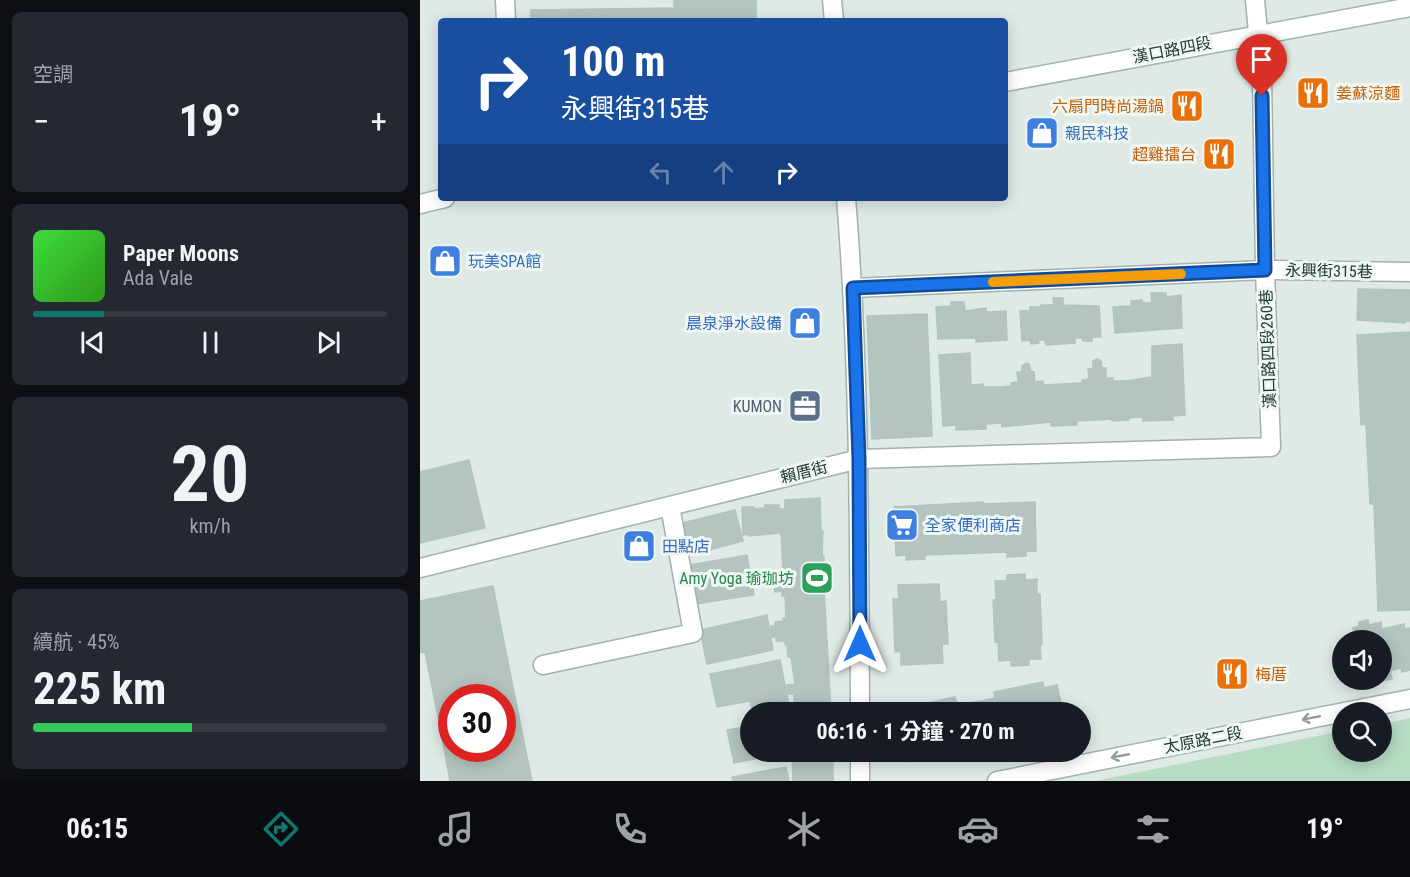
<!DOCTYPE html>
<html lang="zh-TW">
<meta charset="utf-8">
<style>
body{margin:0;font-family:"Roboto Condensed","Noto Sans TC",sans-serif;background:#242831;color:#f1f3f6;height:100vh;display:flex;flex-direction:column;font-size:22px;white-space:nowrap}
*{box-sizing:border-box;margin:0}
p{font-size:20px;color:#9ea1a6}
.icon{flex:none;width:33px;height:33px;fill:none;stroke:currentColor;stroke-width:2;stroke-linecap:round;stroke-linejoin:round}
.map{position:relative;flex:1;overflow:hidden}
.sheet{display:flex;flex-direction:column;gap:12px;padding:12px;background:#0d0f14;width:420px}
.sheet>*{flex:none}
.guide{position:absolute;left:18px;top:18px;width:570px;height:183px;border-radius:6px;box-shadow:0 3px 15px #0003;background:#1a4fa0;color:#fff;overflow:hidden}
.fabs{position:absolute;left:912px;top:630px;display:grid;gap:12px}
.fabs a{display:grid;place-items:center;width:60px;height:60px;border-radius:50%;background:#171b24;box-shadow:0 3px 15px #0003;font-size:30px}
.speed{position:absolute;left:18px;top:684px;display:flex;gap:12px;font-size:30px;font-weight:700;text-align:center}
.speed>*{display:grid;place-content:center;width:78px;height:78px;border-radius:50%;background:#171b24;box-shadow:0 3px 15px #0003;line-height:1}
.speed .limit{border:9px solid #d22;background:#fff;color:#111}
.pin{position:absolute;display:grid;place-items:center;width:51px;height:51px;color:#fff;margin:-62px -26px;border-radius:50% 50% 50% 0;rotate:-45deg;box-shadow:0 0 6px #0007}
.pin .icon{rotate:45deg}
.me{position:absolute;width:66px;margin:-33px;rotate:0deg;stroke-linejoin:round;filter:drop-shadow(0 0 4px #0008)}
.turn{display:flex;align-items:center;gap:21px;height:126px;padding:0 24px;font-size:27px}
.turn .icon{width:78px;height:78px;stroke-width:2.5}
.turn b{display:block;font-size:42px;line-height:51px}
.lanes{display:flex;align-items:center;height:57px;padding:0 24px;background:#0003;justify-content:center;gap:30px;direction:ltr}
.lanes .off{opacity:.35}
.big{font-size:45px;font-weight:700;line-height:1.1}
.sheet .card{flex:1;display:flex;flex-direction:column;justify-content:center;gap:9px;min-width:0;padding:0 21px;border-radius:9px;background:#242831}
.sheet .dial{align-items:center;gap:0}
.dial b{font-size:78px;line-height:1}
.song{display:flex;align-items:center;gap:18px}
.cover{width:72px;height:72px;border-radius:9px;background:linear-gradient(135deg,hsl(120 70% 55%),hsl(110 70% 35%))}
.played{height:6px;border-radius:3px;background:linear-gradient(90deg,#0f766e 20%,#363941 20%)}
.keys{display:flex;justify-content:space-around;direction:ltr}
.heat{display:flex;justify-content:space-between;align-items:center;font-size:33px;direction:ltr}
.charge{height:9px;border-radius:4px;background:linear-gradient(90deg,#34c759 45%,#363941 0)}
.trip{position:absolute;left:320px;top:702px;width:351px;height:60px;border-radius:30px;background:#171b24;box-shadow:0 3px 15px #0003;font-weight:700;line-height:60px;text-align:center}
.tab-bar{display:flex;height:96px;justify-content:space-around;align-items:center;background:#090b0e;color:#9ea1a6}
.tab-bar .icon{width:42px;height:42px}
.tab-bar .active{color:#0f766e}
.tab-bar b{font-size:27px;color:#f1f3f6}
main{display:flex;flex:1;min-height:0}
.map>svg:first-child{display:block}
.green{fill:#b7dcc3}
.building{fill:#b4c5bf;stroke:#b1c4bd;stroke-width:1.5}
.lines{fill:none;stroke-linecap:round;stroke-linejoin:round}
.street-casing{stroke:#a2b2ad;stroke-width:21}
.secondary-casing{stroke:#9eb6ae;stroke-width:21}
.street{stroke:#fff;stroke-width:18}
.secondary{stroke:#fff;stroke-width:18}
.oneway{stroke:#909c9a}
.route-casing{stroke:#114b97;stroke-width:15}
.route{stroke:#1a73e8;stroke-width:10}
.slow{stroke:#f59e0b;stroke-width:10}
.labels{text-anchor:middle;dominant-baseline:central;stroke-width:6;stroke-linejoin:round;paint-order:stroke}
.street-label{font-size:16px;fill:#203a34;stroke:#eff7f3}
.food-label{font-size:16px;fill:#c56008;stroke:#eff7f3;text-anchor:start}
.shop-label{font-size:16px;fill:#366cbe;stroke:#eff7f3;text-anchor:start}
.service-label{font-size:16px;fill:#4e5e75;stroke:#eff7f3;text-anchor:end}
.leisure-label{font-size:16px;fill:#27864d;stroke:#eff7f3;text-anchor:end}
</style>
<main>
<section class="sheet">
<div class="card"><p>空調</p>
<div class="heat"><a>−</a><b class="big">19°</b><a>+</a></div>
</div>
<div class="card">
<div class="song"><i class="cover"></i><div><b>Paper Moons</b><p>Ada Vale</p></div></div>
<div class="played"></div>
<div class="keys"><svg class="icon" aria-label="previous" viewBox="0 0 24 24"><path d="M18 5L8 12l10 7zM5 5v14"/></svg><svg class="icon" aria-label="pause" viewBox="0 0 24 24"><path d="M8 5v14M16 5v14"/></svg><svg class="icon" aria-label="next" viewBox="0 0 24 24"><path d="M6 5l10 7-10 7zM19 5v14"/></svg></div>
</div>
<div class="card dial"><b>20</b><p>km/h</p></div>
<div class="card"><p>續航 · 45%</p><b class="big">225 km</b><div class="charge"></div></div>
</section>
<div class="map">
<svg width="990" height="781" viewBox="0 0 990 781">
<rect width="100%" height="100%" fill="#dfeae6"/>
<polygon class="green" points="990,718 990,781 675,781 922,731 922,752 962,752 962,724"/>
<g class="building">
<polygon points="254,0 336,0 336,21 111,21 111,10 254,8"/>
<polygon points="938,289 990,290 990,321 986,321 985,323 937,320"/>
<polygon points="731,293 746,293 746,297 761,295 762,328 695,333 693,307 711,306 711,301 722,300 722,303 732,303"/>
<polygon points="633,298 643,298 643,305 679,306 681,337 672,337 672,341 663,341 662,338 655,338 655,343 626,345 625,340 618,340 619,343 611,344 610,340 602,341 600,311 610,311 610,307 619,307 621,305 634,305"/>
<polygon points="531,302 544,302 545,311 566,308 566,312 586,311 587,340 556,342 556,338 518,339 516,307 531,306"/>
<polygon points="507,314 512,436 452,439 447,316"/>
<polygon points="990,332 990,610 958,611 954,504 950,504 946,424 941,425 937,335"/>
<polygon points="762,344 765,415 753,416 753,420 723,421 722,417 709,418 706,381 732,377 732,346"/>
<polygon points="550,353 551,385 563,384 563,387 580,387 581,423 566,424 566,429 536,430 536,425 523,426 519,355"/>
<polygon points="677,359 681,361 682,368 686,368 686,378 693,378 693,381 707,381 709,420 692,421 692,419 657,421 657,425 631,426 631,422 582,427 580,387 591,386 591,383 598,382 597,372 602,372 602,366 607,363 609,364 611,371 614,372 615,382 623,381 623,385 662,383 662,380 669,379 668,369 673,369 673,361"/>
<polygon points="49,460 65,528 0,543 0,472"/>
<polygon points="400,498 401,531 403,531 402,556 404,556 404,589 411,712 374,712 374,694 367,694 367,685 375,684 371,657 368,657 367,645 365,645 365,641 356,641 356,637 351,637 351,626 355,626 355,622 364,621 363,618 366,618 365,596 362,596 362,591 355,592 354,587 347,587 346,579 353,578 353,574 361,573 361,569 363,569 361,533 329,536 329,534 323,535 322,507 334,507 334,509 345,508 345,505 359,505 359,509 365,509 365,500"/>
<polygon points="563,502 563,504 615,502 616,551 606,551 606,556 587,557 587,552 505,555 505,559 486,560 486,555 476,556 474,507"/>
<polygon points="315,510 323,541 270,555 262,523"/>
<polygon points="327,555 334,595 276,604 269,565"/>
<polygon points="605,574 605,580 617,579 617,594 620,594 622,644 620,644 621,659 609,659 609,665 591,666 591,660 579,661 578,642 575,642 573,600 576,600 575,581 587,581 587,575"/>
<polygon points="519,584 520,602 526,601 528,644 522,644 523,663 481,665 481,651 475,652 473,599 479,599 478,585"/>
<polygon points="73,586 83,637 0,653 0,601"/>
<polygon points="347,615 353,650 287,664 280,630"/>
<polygon points="948,620 949,625 961,622 962,629 984,624 985,629 990,628 990,670 982,672 981,668 970,671 972,679 950,683 950,680 962,680 962,640 935,640 933,628 939,626 939,622"/>
<polygon points="83,637 99,717 82,720 82,698 32,698 32,730 21,732 5,652"/>
<polygon points="360,660 369,705 333,712 330,701 297,707 290,674"/>
<polygon points="623,682 624,688 637,685 643,712 566,712 563,701 575,698 574,692"/>
<polygon points="535,697 537,704 563,701 566,712 493,712 495,712 494,706"/>
<polygon points="360,707 361,712 333,712"/>
<polygon points="99,717 112,781 30,781 21,732 32,730 32,748 82,748 82,720"/>
<polygon points="330,726 330,752 369,752 314,763 307,730"/>
<polygon points="372,752 413,752 413,781 373,781"/>
<polygon points="482,752 554,752 507,761 506,756 491,758 492,761 489,762 488,756 483,757"/>
<polygon points="366,767 369,781 313,781 312,777"/>
</g>
<g class="lines">
<g class="street-casing">
<g id="street">
<polyline points="85,0 86,21"/>
<polyline points="412,0 414,21"/>
<path d="M426,198C440,369 439,541 440,712"/>
<polyline points="433,288 845,270 990,272"/>
<polyline points="0,568 439,459 851,447 845,270 842,75 835,0"/>
<polyline points="123,665 273,633 250,506"/>
<polyline points="440,752 440,781"/>
</g>
</g>
<g class="secondary-casing">
<g id="secondary">
<polyline points="585,82 990,7"/>
<polyline points="0,204 25,198"/>
<polyline points="577,781 990,699"/>
</g>
</g>
<use href="#street" class="street"/>
<use href="#secondary" class="secondary"/>
</g>
<defs><path id="oneway-shaft" d="M-6 0H5M1.5-3L5.5 0L1.5 3" fill="none" stroke-width="1.6" stroke-linecap="round" stroke-linejoin="round" transform="scale(1.5)"/></defs>
<g class="oneway">
<use href="#oneway-shaft" transform="translate(891 718) rotate(169)"/>
<use href="#oneway-shaft" transform="translate(700 756) rotate(169)"/>
</g>
<g class="lines">
<g class="route-casing">
<polyline id="route" points="440,644 439,459 433,288 845,270 842,96"/>
</g>
<use href="#route" class="route"/>
<polyline class="slow" points="573,282 761,274"/>
</g>
<defs>
<g id="restaurant-square" transform="scale(1.725)"><rect x="-9" y="-9" width="18" height="18" rx="4" fill="#e8710a" stroke="#eff7f3"/><path d="M-5-6h1v4h1v-4h1v4h1v-4h1v5L-1.5 .5V6h-2V.5L-5-1ZM5-6V6H3V1.5H1.5Q1.5-4 5-6Z" fill="#fff"/></g>
<g id="shop-square" transform="scale(1.725)"><rect x="-9" y="-9" width="18" height="18" rx="4" fill="#3f7fe0" stroke="#eff7f3"/><path d="M-5-2.5h2.3a2.7 3.5 0 0 1 5.4 0H5L5.5 6h-11ZM-1.5-2.5h3a1.5 2.3 0 0 0-3 0Z" fill="#fff"/></g>
<g id="office-square" transform="scale(1.725)"><rect x="-9" y="-9" width="18" height="18" rx="4" fill="#5c6f8a" stroke="#eff7f3"/><path d="M-6-3h4V-5.5h4V-3h4V5H-6ZM-1-4.5V-3h2v-1.5ZM-6 0V1H6V0Z" fill="#fff"/></g>
<g id="supermarket-square" transform="scale(1.725)"><rect x="-9" y="-9" width="18" height="18" rx="4" fill="#3f7fe0" stroke="#eff7f3"/><path d="M-6-5.5h2.5l.6 2H6L4.5 2H-2.5L-4.4-4H-6ZM-1.5 3.2a1.3 1.3 0 1 0 .1 0ZM3 3.2a1.3 1.3 0 1 0 .1 0Z" fill="#fff"/></g>
<g id="stadium-square" transform="scale(1.725)"><rect x="-9" y="-9" width="18" height="18" rx="4" fill="#2e9e5b" stroke="#eff7f3"/><path d="M0-5a6.5 5 0 1 0 0 10a6.5 5 0 1 0 0-10ZM-3.5-1.8h7v3.6h-7Z" fill="#fff"/></g>
</defs>
<g fill-rule="evenodd">
<use href="#restaurant-square" x="893" y="93"/>
<use href="#restaurant-square" x="767" y="106"/>
<use href="#shop-square" x="622" y="133"/>
<use href="#restaurant-square" x="799" y="154"/>
<use href="#shop-square" x="25" y="261"/>
<use href="#shop-square" x="385" y="323"/>
<use href="#office-square" x="385" y="406"/>
<use href="#supermarket-square" x="482" y="525"/>
<use href="#shop-square" x="219" y="546"/>
<use href="#stadium-square" x="397" y="578"/>
<use href="#restaurant-square" x="812" y="674"/>
</g>
<g class="labels">
<g class="street-label">
<text transform="translate(752 50) rotate(-11)">漢口路四段</text>
<text transform="translate(909 271) rotate(1)">永興街315巷</text>
<text transform="translate(848 349) rotate(-92)">漢口路四段260巷</text>
<text transform="translate(384 472) rotate(-14)">賴厝街</text>
<text transform="translate(783 740) rotate(-11)">太原路二段</text>
</g>
<g class="food-label">
<text x="916" y="93">姜蘇涼麵</text>
<text x="744" y="106" text-anchor="end">六扇門時尚湯鍋</text>
<text x="776" y="154" text-anchor="end">超雞擂台</text>
<text x="835" y="674">梅厝</text>
</g>
<g class="shop-label">
<text x="645" y="133">親民科技</text>
<text x="48" y="261">玩美SPA館</text>
<text x="362" y="323" text-anchor="end">晨泉淨水設備</text>
<text x="505" y="525">全家便利商店</text>
<text x="242" y="546">田點店</text>
</g>
<g class="service-label">
<text x="362" y="406">KUMON</text>
</g>
<g class="leisure-label">
<text x="374" y="578">Amy Yoga 瑜珈坊</text>
</g>
</g>
</svg>
<div class="fabs">
<a><svg class="icon" aria-label="sound" viewBox="0 0 24 24"><path d="M4 9h4l5-4v14l-5-4H4zM17 9q2 3 0 6"/></svg></a>
<a><svg class="icon" aria-label="search" viewBox="0 0 24 24"><circle cx="10" cy="10" r="6"/><path d="M15 15l6 6"/></svg></a>
</div>
<div class="speed"><div class="limit">30</div></div>
<div class="pin" style="left:842px;top:96px;background:#d93025"><svg class="icon" aria-label="arrive" viewBox="0 0 24 24"><path d="M6 21V4h12l-3 4 3 4H6"/></svg></div>
<svg class="me" style="left:440px;top:644px" viewBox="-20 -20 40 40"><path d="M0-17L14 15 0 8-14 15z" fill="#1a73e8" stroke="#fff" stroke-width="4"/></svg>
<div class="trip">06:16 · 1 分鐘 · 270 m</div>
<div class="guide">
<div class="turn"><svg class="icon" aria-label="right" viewBox="0 0 24 24"><path d="M7 20v-9h11M14 6l5 5-5 5"/></svg><div><b>100 m</b>永興街315巷</div></div>
<div class="lanes"><svg class="icon off" aria-label="left" viewBox="0 0 24 24"><path d="M17 20v-9H6M10 6l-5 5 5 5"/></svg><svg class="icon off" aria-label="ahead" viewBox="0 0 24 24"><path d="M12 20V5M6 11l6-6 6 6"/></svg><svg class="icon" aria-label="right" viewBox="0 0 24 24"><path d="M7 20v-9h11M14 6l5 5-5 5"/></svg></div>
</div>
</div>
</main>
<nav class="tab-bar">
<b>06:15</b>
<svg class="icon active" aria-label="directions" viewBox="0 0 24 24"><path d="M12 3l9 9-9 9-9-9zM9 14v-3h6M13 9l2 2-2 2"/></svg>
<svg class="icon" aria-label="music" viewBox="0 0 24 24"><path d="M9 18V5l10-2v13"/><circle cx="6" cy="18" r="3"/><circle cx="16" cy="16" r="3"/></svg>
<svg class="icon" aria-label="phone" viewBox="0 0 24 24"><path d="M5 4h4l2 5-3 2q2 4 5 5l2-3 5 2v4C11 20 4 13 5 4z"/></svg>
<svg class="icon" aria-label="climate" viewBox="0 0 24 24"><path d="M12 3v18M4 7l16 10M4 17L20 7"/></svg>
<svg class="icon" aria-label="car" viewBox="0 0 24 24"><path d="M5 17H2v-5l4-1 3-4h7l3 4 3 1v5h-3M9 17h6M6 11h13"/><circle cx="7" cy="17" r="2"/><circle cx="17" cy="17" r="2"/></svg>
<svg class="icon" aria-label="filters" viewBox="0 0 24 24"><path d="M4 7h16M4 17h16"/><circle cx="9" cy="7" r="2"/><circle cx="15" cy="17" r="2"/></svg>
<b>19°</b>
</nav>
